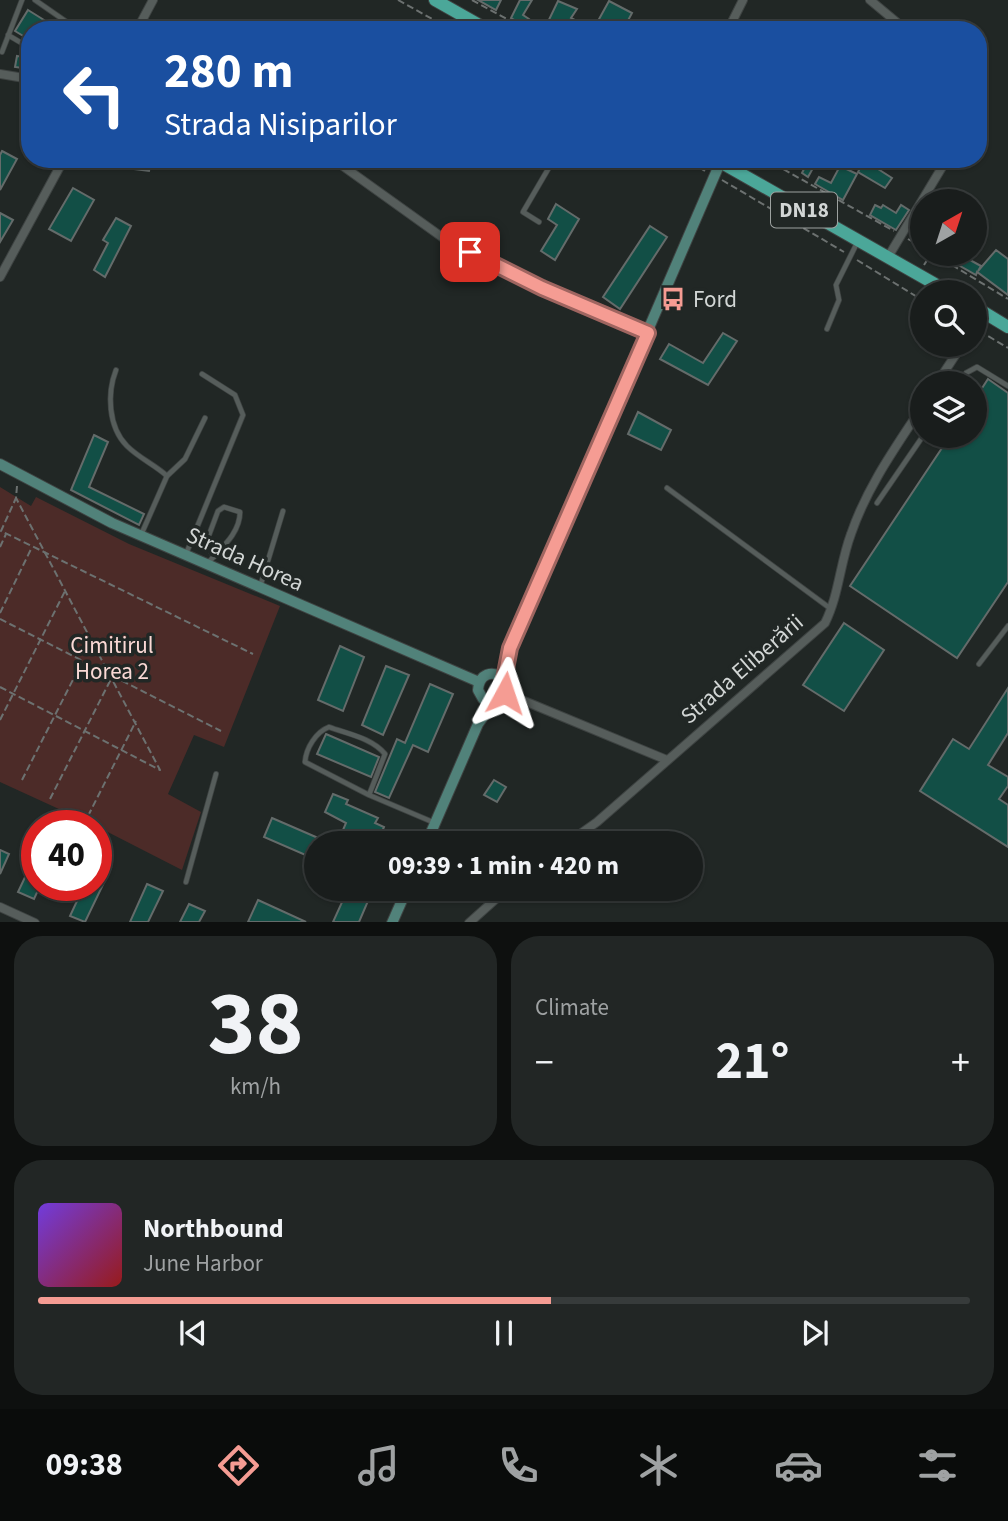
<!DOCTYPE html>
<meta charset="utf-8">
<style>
body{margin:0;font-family:"Source Sans 3",sans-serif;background:#222625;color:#f1f3f6;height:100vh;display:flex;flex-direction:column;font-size:26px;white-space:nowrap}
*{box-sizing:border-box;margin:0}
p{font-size:23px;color:#9fa2a3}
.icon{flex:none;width:38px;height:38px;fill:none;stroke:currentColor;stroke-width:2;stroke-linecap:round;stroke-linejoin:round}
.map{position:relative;height:922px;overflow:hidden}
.side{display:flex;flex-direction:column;gap:14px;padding:14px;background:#0e100f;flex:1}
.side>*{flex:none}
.guide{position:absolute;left:21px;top:21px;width:966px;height:147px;border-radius:28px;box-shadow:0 2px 5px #0004,0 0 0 2px #373b3b;background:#1a4fa0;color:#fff;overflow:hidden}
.needle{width:46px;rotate:39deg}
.buttons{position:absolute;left:910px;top:189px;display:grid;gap:14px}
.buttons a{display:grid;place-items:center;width:77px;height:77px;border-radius:50%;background:#191d1c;box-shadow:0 2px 5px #0004,0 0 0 2px #373b3b;font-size:35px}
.speed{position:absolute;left:21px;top:810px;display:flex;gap:14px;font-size:35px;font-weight:700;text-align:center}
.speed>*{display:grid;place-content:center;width:91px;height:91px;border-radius:50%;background:#191d1c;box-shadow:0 2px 5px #0004,0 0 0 2px #373b3b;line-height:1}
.speed .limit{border:10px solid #d22;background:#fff;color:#111}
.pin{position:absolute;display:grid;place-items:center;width:60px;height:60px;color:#fff;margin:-30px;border-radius:14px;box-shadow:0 4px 10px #0006}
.me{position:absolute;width:77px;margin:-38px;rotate:5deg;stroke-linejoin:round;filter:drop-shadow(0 0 5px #0008)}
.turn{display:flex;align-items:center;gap:24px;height:147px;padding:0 28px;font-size:32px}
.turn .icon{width:91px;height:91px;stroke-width:2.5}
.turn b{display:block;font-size:49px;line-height:60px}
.big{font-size:52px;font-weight:700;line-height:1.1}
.side .tile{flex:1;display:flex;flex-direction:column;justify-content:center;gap:10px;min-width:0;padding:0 24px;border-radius:28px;background:#222625}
.side .dial{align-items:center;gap:0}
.dial b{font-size:91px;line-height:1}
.song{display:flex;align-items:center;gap:21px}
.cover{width:84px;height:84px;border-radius:10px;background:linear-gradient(135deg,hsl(260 70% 55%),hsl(0 70% 35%))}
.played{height:7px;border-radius:4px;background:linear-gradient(90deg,#f59c93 55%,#373b3b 55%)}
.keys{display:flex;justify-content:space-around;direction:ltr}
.heat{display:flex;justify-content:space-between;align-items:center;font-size:38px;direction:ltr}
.side .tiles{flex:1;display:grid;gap:14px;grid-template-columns:1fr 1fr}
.tile:last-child{grid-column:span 2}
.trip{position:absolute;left:304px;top:831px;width:399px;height:70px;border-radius:35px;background:#191d1c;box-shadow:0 2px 5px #0004,0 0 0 2px #373b3b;font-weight:700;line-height:70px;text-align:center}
.dock{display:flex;height:112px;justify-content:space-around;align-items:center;background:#0a0c0b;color:#9fa2a3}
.dock .icon{width:49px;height:49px}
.dock .selected{color:#f59c93}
.dock b{font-size:32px;color:#f1f3f6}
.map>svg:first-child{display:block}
.green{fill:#4c2b28}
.building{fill:#124f46;stroke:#646b6a;stroke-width:2}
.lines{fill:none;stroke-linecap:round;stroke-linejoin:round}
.lane-casing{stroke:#3e4342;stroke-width:6}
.street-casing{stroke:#3e4342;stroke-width:10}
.secondary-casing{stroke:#3e4342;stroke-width:12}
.primary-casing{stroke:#3e4342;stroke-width:14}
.path{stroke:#6c7170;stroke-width:2;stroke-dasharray:7 3.5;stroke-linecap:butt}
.lane{stroke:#565d5b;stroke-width:4.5}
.street{stroke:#565d5b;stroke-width:8}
.secondary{stroke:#51827a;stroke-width:10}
.primary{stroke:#4ba799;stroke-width:12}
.route-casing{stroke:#9f6560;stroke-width:18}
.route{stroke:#f59c93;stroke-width:12}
.labels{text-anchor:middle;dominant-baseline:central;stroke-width:7;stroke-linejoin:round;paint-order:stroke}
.shield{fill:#212725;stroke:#9da2a0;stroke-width:2}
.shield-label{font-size:21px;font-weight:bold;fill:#d2d6d5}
.poi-label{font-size:23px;fill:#d2d6d5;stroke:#212725;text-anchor:start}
.street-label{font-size:23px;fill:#d2d6d5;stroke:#212725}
.park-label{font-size:23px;fill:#fad9d5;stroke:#212725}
</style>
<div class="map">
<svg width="1008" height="923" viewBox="0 0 1008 923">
<rect width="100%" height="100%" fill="#212725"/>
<polygon class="green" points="0,487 31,506 36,497 129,544 280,606 224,747 194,735 168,794 201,812 182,870 96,826 0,782"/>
<g class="building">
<polygon points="478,0 501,0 496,10"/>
<polygon points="520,0 532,0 523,15 529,19 525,26 511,18"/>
<polygon points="558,1 577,9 571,18 593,30 544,30"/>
<polygon points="609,1 632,13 623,30 593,30"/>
<polygon points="28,10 60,30 30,30 30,40 15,31"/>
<polygon points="17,56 30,58 30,69 15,67"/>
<polygon points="2,151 17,159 0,190 0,155"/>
<polygon points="135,159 152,159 149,171 133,169"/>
<polygon points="809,159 818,159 808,177 802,173"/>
<polygon points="864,160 892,178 885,188 858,172"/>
<polygon points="840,166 857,174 843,200 815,184 819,177 831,183"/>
<polygon points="73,188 94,200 71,241 49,229"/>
<polygon points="556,204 579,219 555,260 541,251 557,225 548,219"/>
<polygon points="875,205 881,208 883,205 896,213 901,205 909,210 896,230 870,215"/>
<polygon points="0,213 13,220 0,242"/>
<polygon points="922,217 922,244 911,237"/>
<polygon points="116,218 131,226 105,277 94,270 108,243 103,240"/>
<polygon points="650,226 667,237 620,309 603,297"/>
<polygon points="996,250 1008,259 1008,295 977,272 976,275 939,254 959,254 981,266 978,271"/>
<polygon points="723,333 737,341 708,385 660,359 669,344 703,363"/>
<polygon points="988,379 1008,393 1008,582 957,658 850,586 950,436 975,436 975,399"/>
<polygon points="638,412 671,430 661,450 628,434"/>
<polygon points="94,435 108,442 89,487 144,514 139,525 71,490"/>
<polygon points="844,623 884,650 844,711 803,685"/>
<polygon points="340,646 364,657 343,711 318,700"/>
<polygon points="386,666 409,675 383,735 362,725"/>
<polygon points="430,684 453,694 428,752 413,745 389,798 375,792 397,739 405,743"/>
<polygon points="1008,688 1008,733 988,765 1008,777 1008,786 999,799 1008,805 1008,847 920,791 953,739 969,749"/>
<polygon points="326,734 379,757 371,777 317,754"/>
<polygon points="494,780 506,787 497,802 484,795"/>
<polygon points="333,794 348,800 346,804 378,818 375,823 384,827 377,844 337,844 346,823 325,812"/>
<polygon points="272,818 332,844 317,844 317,860 264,837"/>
<polygon points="0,850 9,854 0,874"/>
<polygon points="37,852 37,886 40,886 34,899 18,892"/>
<polygon points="96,861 111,868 85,922 70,916 84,886 96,886"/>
<polygon points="147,884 163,891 148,922 130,922"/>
<polygon points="348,889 360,889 371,894 359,922 333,922"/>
<polygon points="258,900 306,922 248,922"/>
<polygon points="189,904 205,911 199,922 180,922"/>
</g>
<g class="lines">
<g class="lane-casing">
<g id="lane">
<polyline points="35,0 71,25"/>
<polyline points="8,35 30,48"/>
<polyline points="2,52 22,0"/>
<polyline points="539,222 523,212 554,159"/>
<polyline points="827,329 839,300 836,285 857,243"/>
<path d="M116,370C107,393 108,427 127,446C139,458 155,465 167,476"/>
<polyline points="958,383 966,373 977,367 1008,386"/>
<polyline points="667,488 831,609"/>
<polyline points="877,503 923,436"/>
<polyline points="141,535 167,476 185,459 205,418"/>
<polyline points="186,554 243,415 235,395 202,374"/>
<path d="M207,564C220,549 240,534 240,512L224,507L218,511L206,543L214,557"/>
<polyline points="260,587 283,511"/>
<polyline points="979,664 1008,626"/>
<path d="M369,795L385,754C372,738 348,734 329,727C316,732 306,748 305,762L369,795L435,823"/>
<polyline points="186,882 216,774"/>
</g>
</g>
<g class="street-casing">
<g id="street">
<polyline points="870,0 906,30"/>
<polyline points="137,30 153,0"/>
<polyline points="728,30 743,0"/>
<polyline points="0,74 30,79"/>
<polyline points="978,93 978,107"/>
<polyline points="333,159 446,240 542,288 648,333"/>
<polyline points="888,257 947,159"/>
<polyline points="0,277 64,159"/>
<polyline points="975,325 984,311"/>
<polyline points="937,383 962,345"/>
<polyline points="505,693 667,760"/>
<path d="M566,844L597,822L825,623C839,595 840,563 851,534C867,487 895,448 922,407"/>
<polyline points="0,907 35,923"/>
<polyline points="469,923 507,889"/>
</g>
</g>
<g class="secondary-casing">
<g id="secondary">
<polyline points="0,464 112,523 479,682"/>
<polyline points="504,679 511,648 720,163"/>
<path d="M426,844L478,724L494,702L505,693L504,679C492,669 479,674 478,690L483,699L494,702"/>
<polyline points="392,923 407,889"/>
</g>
</g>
<g class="primary-casing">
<g id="primary">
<polyline points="435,0 488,30"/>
<polyline points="715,159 949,292"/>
<polyline points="975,307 1008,327"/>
</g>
</g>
<g class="path">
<polyline points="398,0 452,30"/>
<polyline points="472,0 527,30"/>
<polyline points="684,159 705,171"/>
<polyline points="765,159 894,231"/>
<polyline points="697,165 700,159"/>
<polyline points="722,180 844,252"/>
<polyline points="908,239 922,247"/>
<polyline points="934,254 1008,299"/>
<polyline points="857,260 922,300"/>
<polyline points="924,265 931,254"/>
<polyline points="978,334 988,336 1008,348"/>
<polyline points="17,486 16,498 1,531 253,654"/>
<polyline points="0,547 6,534"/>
<polyline points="0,613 32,547"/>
<polyline points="0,619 221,731"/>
<polyline points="0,687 160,770 16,498"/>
<polyline points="0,720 65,591"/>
<polyline points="22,780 82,662"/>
<polyline points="50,799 112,677"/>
<polyline points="88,816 136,721"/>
</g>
<use href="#lane" class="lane"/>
<use href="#street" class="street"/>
<use href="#secondary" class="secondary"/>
<use href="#primary" class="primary"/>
</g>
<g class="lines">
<g class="route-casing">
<polyline id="route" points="470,252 542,288 648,333 510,648 504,679 505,693"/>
</g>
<use href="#route" class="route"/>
</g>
<defs>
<g id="bus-bare" transform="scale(1.89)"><path d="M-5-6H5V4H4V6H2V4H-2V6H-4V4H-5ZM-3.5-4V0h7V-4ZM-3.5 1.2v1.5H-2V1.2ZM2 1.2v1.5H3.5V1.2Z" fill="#f59c93" stroke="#212725" stroke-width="2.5" paint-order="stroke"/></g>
</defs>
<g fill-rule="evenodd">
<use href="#bus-bare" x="673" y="299"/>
</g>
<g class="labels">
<rect class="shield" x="771" y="192.5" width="66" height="35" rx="5"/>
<g class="shield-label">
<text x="804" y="210">DN18</text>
</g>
<g class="poi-label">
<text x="693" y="299">Ford</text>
</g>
<g class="street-label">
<text transform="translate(245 559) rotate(24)">Strada Horea</text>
<text transform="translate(742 669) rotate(-41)">Strada Eliberării</text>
</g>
<g class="park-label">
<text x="112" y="645">Cimitirul<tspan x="112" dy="26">Horea 2</tspan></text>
</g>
</g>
</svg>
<div class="buttons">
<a><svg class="needle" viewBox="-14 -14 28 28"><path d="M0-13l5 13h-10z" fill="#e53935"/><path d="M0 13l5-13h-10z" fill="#9fa2a3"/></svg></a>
<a><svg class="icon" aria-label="search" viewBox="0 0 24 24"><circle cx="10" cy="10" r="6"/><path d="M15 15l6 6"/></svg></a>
<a><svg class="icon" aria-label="layers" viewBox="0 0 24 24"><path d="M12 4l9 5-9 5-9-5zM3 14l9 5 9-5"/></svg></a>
</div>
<div class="speed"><div class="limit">40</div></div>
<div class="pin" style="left:470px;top:252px;background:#d93025"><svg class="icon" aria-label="arrive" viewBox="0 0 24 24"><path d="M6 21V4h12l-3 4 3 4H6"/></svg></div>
<svg class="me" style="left:505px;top:693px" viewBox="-20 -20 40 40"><path d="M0-17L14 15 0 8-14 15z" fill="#f59c93" stroke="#fff" stroke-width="4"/></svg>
<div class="trip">09:39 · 1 min · 420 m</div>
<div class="guide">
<div class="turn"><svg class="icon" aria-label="left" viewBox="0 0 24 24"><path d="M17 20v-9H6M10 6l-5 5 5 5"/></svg><div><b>280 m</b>Strada Nisiparilor</div></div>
</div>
</div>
<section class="side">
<div class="tiles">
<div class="tile dial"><b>38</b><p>km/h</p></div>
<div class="tile"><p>Climate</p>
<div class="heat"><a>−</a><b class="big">21°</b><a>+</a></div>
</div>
<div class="tile">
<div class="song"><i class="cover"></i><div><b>Northbound</b><p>June Harbor</p></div></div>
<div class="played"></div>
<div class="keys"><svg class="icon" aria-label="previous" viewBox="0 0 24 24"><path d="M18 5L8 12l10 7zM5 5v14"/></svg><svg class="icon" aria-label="pause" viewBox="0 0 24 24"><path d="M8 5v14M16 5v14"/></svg><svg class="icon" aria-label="next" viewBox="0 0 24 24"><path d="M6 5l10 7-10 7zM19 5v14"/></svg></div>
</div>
</div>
</section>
<nav class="dock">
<b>09:38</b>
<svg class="icon selected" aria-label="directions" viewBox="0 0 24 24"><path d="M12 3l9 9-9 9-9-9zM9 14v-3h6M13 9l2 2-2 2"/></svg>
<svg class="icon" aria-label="music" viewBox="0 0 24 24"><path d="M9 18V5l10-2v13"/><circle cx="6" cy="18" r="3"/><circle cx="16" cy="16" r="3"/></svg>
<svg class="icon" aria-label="phone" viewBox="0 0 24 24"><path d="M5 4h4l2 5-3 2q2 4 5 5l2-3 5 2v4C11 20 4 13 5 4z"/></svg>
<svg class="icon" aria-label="climate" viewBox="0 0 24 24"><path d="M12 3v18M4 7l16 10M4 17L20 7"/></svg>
<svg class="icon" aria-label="car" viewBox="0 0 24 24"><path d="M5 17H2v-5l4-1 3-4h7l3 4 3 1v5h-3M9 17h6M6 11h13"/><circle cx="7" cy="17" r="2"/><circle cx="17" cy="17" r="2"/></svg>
<svg class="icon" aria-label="filters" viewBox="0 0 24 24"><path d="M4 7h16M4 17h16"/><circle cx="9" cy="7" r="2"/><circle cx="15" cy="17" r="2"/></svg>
</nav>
